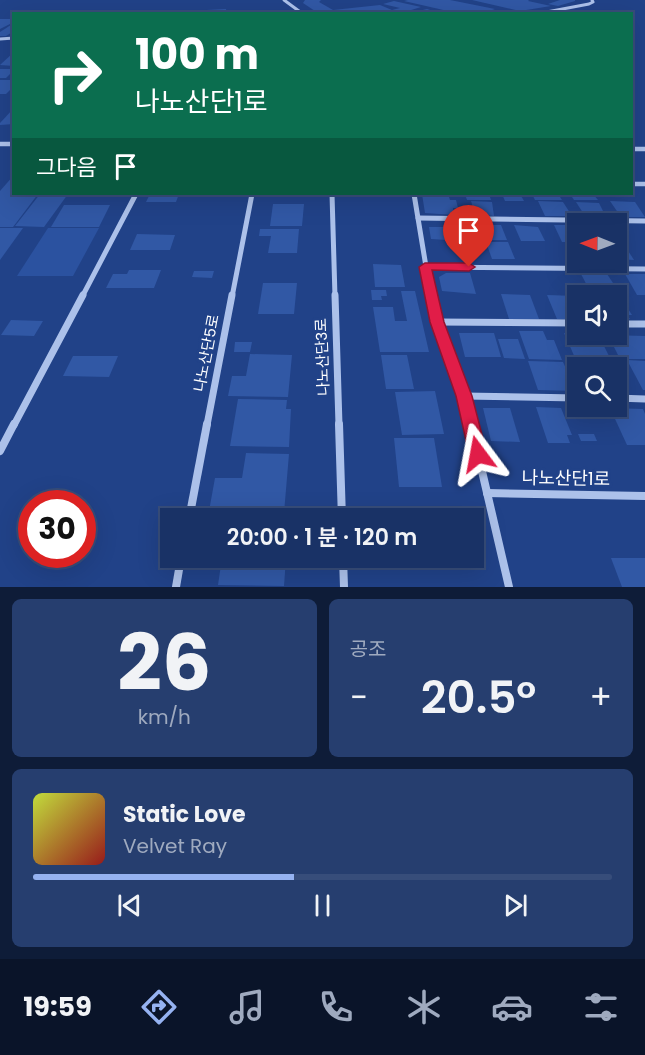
<!DOCTYPE html>
<html lang="ko">
<meta charset="utf-8">
<style>
body{margin:0;font-family:Poppins,"Noto Sans KR",sans-serif;background:#263e6f;color:#f1f3f6;height:100vh;display:flex;flex-direction:column;font-size:22px;white-space:nowrap}
*{box-sizing:border-box;margin:0}
p{font-size:20px;color:#9faabf}
.icon{flex:none;width:33px;height:33px;fill:none;stroke:currentColor;stroke-width:2;stroke-linecap:round;stroke-linejoin:round}
.map{position:relative;height:587px;overflow:hidden}
.panel{display:flex;flex-direction:column;gap:12px;padding:12px;background:#0e1c38;flex:1}
.panel>*{flex:none}
.banner{position:absolute;left:12px;top:12px;width:621px;height:183px;border-radius:0px;box-shadow:0 6px 24px #0002,0 0 0 2px #374d7a;background:#0b6e4f;color:#fff;overflow:hidden}
.needle{width:39px;rotate:271deg}
.fabs{position:absolute;left:567px;top:213px;display:grid;gap:12px}
.fabs a{display:grid;place-items:center;width:60px;height:60px;border-radius:0px;background:#193266;box-shadow:0 6px 24px #0002,0 0 0 2px #374d7a;font-size:30px}
.speed{position:absolute;left:18px;top:490px;display:flex;gap:12px;font-size:30px;font-weight:700;text-align:center}
.speed>*{display:grid;place-content:center;width:78px;height:78px;border-radius:50%;background:#193266;box-shadow:0 6px 24px #0002,0 0 0 2px #374d7a;line-height:1}
.speed .limit{border:9px solid #d22;background:#fff;color:#111}
.pin{position:absolute;display:grid;place-items:center;width:51px;height:51px;color:#fff;margin:-62px -26px;border-radius:50% 50% 50% 0;rotate:-45deg;box-shadow:0 0 6px #0007}
.pin .icon{rotate:45deg}
.me{position:absolute;width:66px;margin:-33px;rotate:347deg;stroke-linejoin:round;filter:drop-shadow(0 0 4px #0008)}
.turn{display:flex;align-items:center;gap:21px;height:126px;padding:0 24px;font-size:27px}
.turn .icon{width:78px;height:78px;stroke-width:2.5}
.turn b{display:block;font-size:42px;line-height:51px}
.then{display:flex;align-items:center;height:57px;padding:0 24px;background:#0003;gap:12px;font-size:22px}
.big{font-size:45px;font-weight:600;line-height:1.1}
.panel .tile{flex:1;display:flex;flex-direction:column;justify-content:center;gap:9px;min-width:0;padding:0 21px;border-radius:9px;background:#263e6f}
.panel .dial{align-items:center;gap:0}
.dial b{font-size:78px;line-height:1}
.song{display:flex;align-items:center;gap:18px}
.cover{width:72px;height:72px;border-radius:9px;background:linear-gradient(135deg,hsl(70 70% 55%),hsl(0 70% 35%))}
.played{height:6px;border-radius:3px;background:linear-gradient(90deg,#95b2f1 45%,#374d7a 45%)}
.keys{display:flex;justify-content:space-around;direction:ltr}
.heat{display:flex;justify-content:space-between;align-items:center;font-size:33px;direction:ltr}
.panel .tiles{flex:1;display:grid;gap:12px;grid-template-columns:1fr 1fr}
.tile:last-child{grid-column:span 2}
.trip{position:absolute;left:160px;top:508px;width:324px;height:60px;border-radius:0px;background:#193266;box-shadow:0 6px 24px #0002,0 0 0 2px #374d7a;font-weight:600;line-height:60px;text-align:center}
.tab-bar{display:flex;height:96px;justify-content:space-around;align-items:center;background:#0a1429;color:#9faabf}
.tab-bar .icon{width:42px;height:42px}
.tab-bar .active{color:#95b2f1}
.tab-bar b{font-size:27px;color:#f1f3f6}
.map>svg:first-child{display:block}
.green{fill:#2b52a0}
.building{fill:#3158a5}
.lines{fill:none;stroke-linecap:round;stroke-linejoin:round}
.street-far4{stroke:#acc1ea;stroke-width:3}
.street-far3{stroke:#acc1ea;stroke-width:4.5}
.street-far2{stroke:#acc1ea;stroke-width:5}
.street-far1{stroke:#acc1ea;stroke-width:7}
.street{stroke:#acc1ea;stroke-width:8}
.route{fill:#e11d48;stroke:#92132f;stroke-width:1.5}
.labels{text-anchor:middle;dominant-baseline:central;stroke-width:6;stroke-linejoin:round;paint-order:stroke}
.street-label{font-size:15px;fill:#fff;stroke:#214288}
.near-street-label{font-size:18px;fill:#fff;stroke:#214288}
</style>
<div class="map">
<svg width="645" height="587" viewBox="0 0 645 587">
<rect width="100%" height="100%" fill="#214288"/>
<polygon class="green" points="48,228 99,228 73,276 17,276"/>
<g class="building">
<polygon points="305,0 321,0 319,2 333,10 380,5 392,10 362,14 328,14 322,10 315,11 303,3"/>
<polygon points="408,0 450,0 495,9 481,14 461,14 404,1"/>
<polygon points="472,0 529,0 528,1 551,6 520,11"/>
<polygon points="560,0 575,0 575,1 558,6 548,4"/>
<polygon points="394,1 421,7 408,11 414,12 427,9 443,14 384,12 400,8 383,4"/>
<polygon points="226,9 227,14 206,14 206,10"/>
<polygon points="0,19 14,19 14,22 0,29"/>
<polygon points="14,23 14,31 6,36 0,36 0,32"/>
<polygon points="14,52 14,66 0,65"/>
<polygon points="0,69 14,69 14,70 6,78 0,78"/>
<polygon points="0,80 14,80 14,86 6,94 0,94"/>
<polygon points="14,108 14,124 0,125 0,123"/>
<polygon points="14,175 14,194 38,194 13,227 0,227 0,191"/>
<polygon points="40,194 68,194 44,227 15,226"/>
<polygon points="150,194 179,194 176,202 146,202"/>
<polygon points="422,194 448,194 450,200 456,200 458,208 453,208 454,215 425,213"/>
<polygon points="465,194 489,194 491,200 467,200"/>
<polygon points="502,194 520,194 524,201 505,201"/>
<polygon points="532,194 558,194 562,200 535,200"/>
<polygon points="570,194 593,194 598,200 574,200"/>
<polygon points="471,201 492,202 494,216 475,215"/>
<polygon points="538,201 563,202 572,216 545,216"/>
<polygon points="610,201 635,202 645,217 621,217"/>
<polygon points="576,202 599,203 606,217 585,216"/>
<polygon points="273,204 304,204 302,226 270,226"/>
<polygon points="64,205 110,205 99,227 51,227"/>
<polygon points="480,225 501,225 507,240 486,240"/>
<polygon points="514,225 538,227 545,241 521,241"/>
<polygon points="554,225 574,225 578,231 578,242 562,242"/>
<polygon points="429,227 444,227 447,240 431,239"/>
<polygon points="0,228 23,228 0,260"/>
<polygon points="260,229 299,229 297,253 268,253 271,236 259,236"/>
<polygon points="616,229 619,229 627,242 616,242"/>
<polygon points="137,234 175,235 170,250 130,250"/>
<polygon points="486,242 508,242 515,259 492,259"/>
<polygon points="616,243 623,243 634,260 616,259"/>
<polygon points="565,244 578,244 578,259 573,259"/>
<polygon points="373,264 401,265 405,287 375,287"/>
<polygon points="129,270 161,270 154,288 106,288 113,274 127,274"/>
<polygon points="194,271 214,271 212,278 192,277"/>
<polygon points="446,273 470,273 476,294 442,291 439,277"/>
<polygon points="581,274 607,274 621,295 592,295"/>
<polygon points="625,274 645,274 645,295 637,295"/>
<polygon points="263,283 297,283 294,314 258,314"/>
<polygon points="371,290 386,290 387,296 381,296 382,300 372,300"/>
<polygon points="401,291 415,291 429,352 380,352 373,307 393,307 395,321 407,321"/>
<polygon points="501,294 530,295 539,319 509,319"/>
<polygon points="547,295 577,296 578,319 557,319"/>
<polygon points="616,298 621,298 632,315 627,315 630,319 616,319"/>
<polygon points="11,320 43,321 34,336 1,335"/>
<polygon points="519,331 543,331 547,340 554,340 562,360 529,359"/>
<polygon points="459,333 494,333 501,357 465,357"/>
<polygon points="564,333 599,336 611,360 576,360"/>
<polygon points="608,335 645,336 645,359 620,359"/>
<polygon points="498,339 518,339 525,359 504,358"/>
<polygon points="235,342 252,342 250,352 234,352"/>
<polygon points="250,354 292,355 288,397 228,396 232,376 246,376"/>
<polygon points="381,355 407,355 414,389 386,389"/>
<polygon points="73,356 118,356 109,377 63,376"/>
<polygon points="627,360 645,361 645,390 643,390"/>
<polygon points="528,361 563,362 576,391 538,390"/>
<polygon points="435,391 444,434 402,435 395,392"/>
<polygon points="238,399 287,400 286,409 291,409 289,447 230,446"/>
<polygon points="536,407 561,408 572,435 567,435 570,443 548,443"/>
<polygon points="483,408 510,408 520,442 491,441"/>
<polygon points="610,408 643,409 645,414 645,445 627,445"/>
<polygon points="578,434 594,434 597,441 581,441"/>
<polygon points="394,438 434,438 442,487 399,487"/>
<polygon points="246,453 289,454 284,513 209,511 215,478 242,478"/>
<polygon points="222,558 286,558 284,586 218,585"/>
<polygon points="611,558 645,558 645,587 622,587"/>
</g>
<g class="lines">
<g class="street-far4">
<polyline points="284,0 303,14"/>
<polyline points="536,14 589,4 593,2 592,0"/>
<polyline points="0,39 14,38"/>
</g>
<g class="street-far3">
<polyline points="0,144 14,144"/>
<polyline points="632,149 645,149"/>
<polyline points="632,184 645,184"/>
</g>
<g class="street-far2">
<polyline points="332,194 335,297"/>
<polyline points="414,194 431,297"/>
<polyline points="418,218 645,221"/>
<polyline points="425,267 645,269"/>
<polyline points="82,297 136,194"/>
<polyline points="232,297 252,194"/>
</g>
<g class="street-far1">
<polyline points="335,295 339,425"/>
<path d="M431,295C441,340 460,381 471,425"/>
<polyline points="437,322 578,323"/>
<polyline points="616,324 645,324"/>
<polyline points="464,396 578,398"/>
<polyline points="616,398 645,399"/>
<polyline points="14,425 83,295"/>
<polyline points="207,425 232,295"/>
</g>
<g class="street">
<polyline points="339,424 342,519"/>
<polyline points="471,424 509,587"/>
<polyline points="0,451 14,424"/>
<polyline points="487,493 645,496"/>
<polyline points="189,519 207,424"/>
<polyline points="343,558 344,587"/>
<polyline points="176,587 181,558"/>
</g>
</g>
<polygon class="route" points="425,263 469,263 475,267 469,271 432,270 444,322 472,396 487,454 484,460 478,462 471,460 469,454 456,396 430,322 419,267"/>
<g class="labels">
<g class="street-label">
<text transform="translate(206 353) rotate(-79)">나노산단5로</text>
<text transform="translate(322 357) rotate(-92)">나노산단3로</text>
</g>
<g class="near-street-label">
<text transform="translate(566 478) rotate(1)">나노산단1로</text>
</g>
</g>
</svg>
<div class="fabs">
<a><svg class="needle" viewBox="-14 -14 28 28"><path d="M0-13l5 13h-10z" fill="#e53935"/><path d="M0 13l5-13h-10z" fill="#9faabf"/></svg></a>
<a><svg class="icon" aria-label="sound" viewBox="0 0 24 24"><path d="M4 9h4l5-4v14l-5-4H4zM17 9q2 3 0 6"/></svg></a>
<a><svg class="icon" aria-label="search" viewBox="0 0 24 24"><circle cx="10" cy="10" r="6"/><path d="M15 15l6 6"/></svg></a>
</div>
<div class="speed"><div class="limit">30</div></div>
<div class="pin" style="left:469px;top:267px;background:#d93025"><svg class="icon" aria-label="arrive" viewBox="0 0 24 24"><path d="M6 21V4h12l-3 4 3 4H6"/></svg></div>
<svg class="me" style="left:478px;top:454px" viewBox="-20 -20 40 40"><path d="M0-17L14 15 0 8-14 15z" fill="#e11d48" stroke="#fff" stroke-width="4"/></svg>
<div class="trip">20:00 · 1 분 · 120 m</div>
<div class="banner">
<div class="turn"><svg class="icon" aria-label="right" viewBox="0 0 24 24"><path d="M7 20v-9h11M14 6l5 5-5 5"/></svg><div><b>100 m</b>나노산단1로</div></div>
<div class="then">그다음<svg class="icon" aria-label="arrive" viewBox="0 0 24 24"><path d="M6 21V4h12l-3 4 3 4H6"/></svg></div>
</div>
</div>
<section class="panel">
<div class="tiles">
<div class="tile dial"><b>26</b><p>km/h</p></div>
<div class="tile"><p>공조</p>
<div class="heat"><a>−</a><b class="big">20.5°</b><a>+</a></div>
</div>
<div class="tile">
<div class="song"><i class="cover"></i><div><b>Static Love</b><p>Velvet Ray</p></div></div>
<div class="played"></div>
<div class="keys"><svg class="icon" aria-label="previous" viewBox="0 0 24 24"><path d="M18 5L8 12l10 7zM5 5v14"/></svg><svg class="icon" aria-label="pause" viewBox="0 0 24 24"><path d="M8 5v14M16 5v14"/></svg><svg class="icon" aria-label="next" viewBox="0 0 24 24"><path d="M6 5l10 7-10 7zM19 5v14"/></svg></div>
</div>
</div>
</section>
<nav class="tab-bar">
<b>19:59</b>
<svg class="icon active" aria-label="directions" viewBox="0 0 24 24"><path d="M12 3l9 9-9 9-9-9zM9 14v-3h6M13 9l2 2-2 2"/></svg>
<svg class="icon" aria-label="music" viewBox="0 0 24 24"><path d="M9 18V5l10-2v13"/><circle cx="6" cy="18" r="3"/><circle cx="16" cy="16" r="3"/></svg>
<svg class="icon" aria-label="phone" viewBox="0 0 24 24"><path d="M5 4h4l2 5-3 2q2 4 5 5l2-3 5 2v4C11 20 4 13 5 4z"/></svg>
<svg class="icon" aria-label="climate" viewBox="0 0 24 24"><path d="M12 3v18M4 7l16 10M4 17L20 7"/></svg>
<svg class="icon" aria-label="car" viewBox="0 0 24 24"><path d="M5 17H2v-5l4-1 3-4h7l3 4 3 1v5h-3M9 17h6M6 11h13"/><circle cx="7" cy="17" r="2"/><circle cx="17" cy="17" r="2"/></svg>
<svg class="icon" aria-label="filters" viewBox="0 0 24 24"><path d="M4 7h16M4 17h16"/><circle cx="9" cy="7" r="2"/><circle cx="15" cy="17" r="2"/></svg>
</nav>
